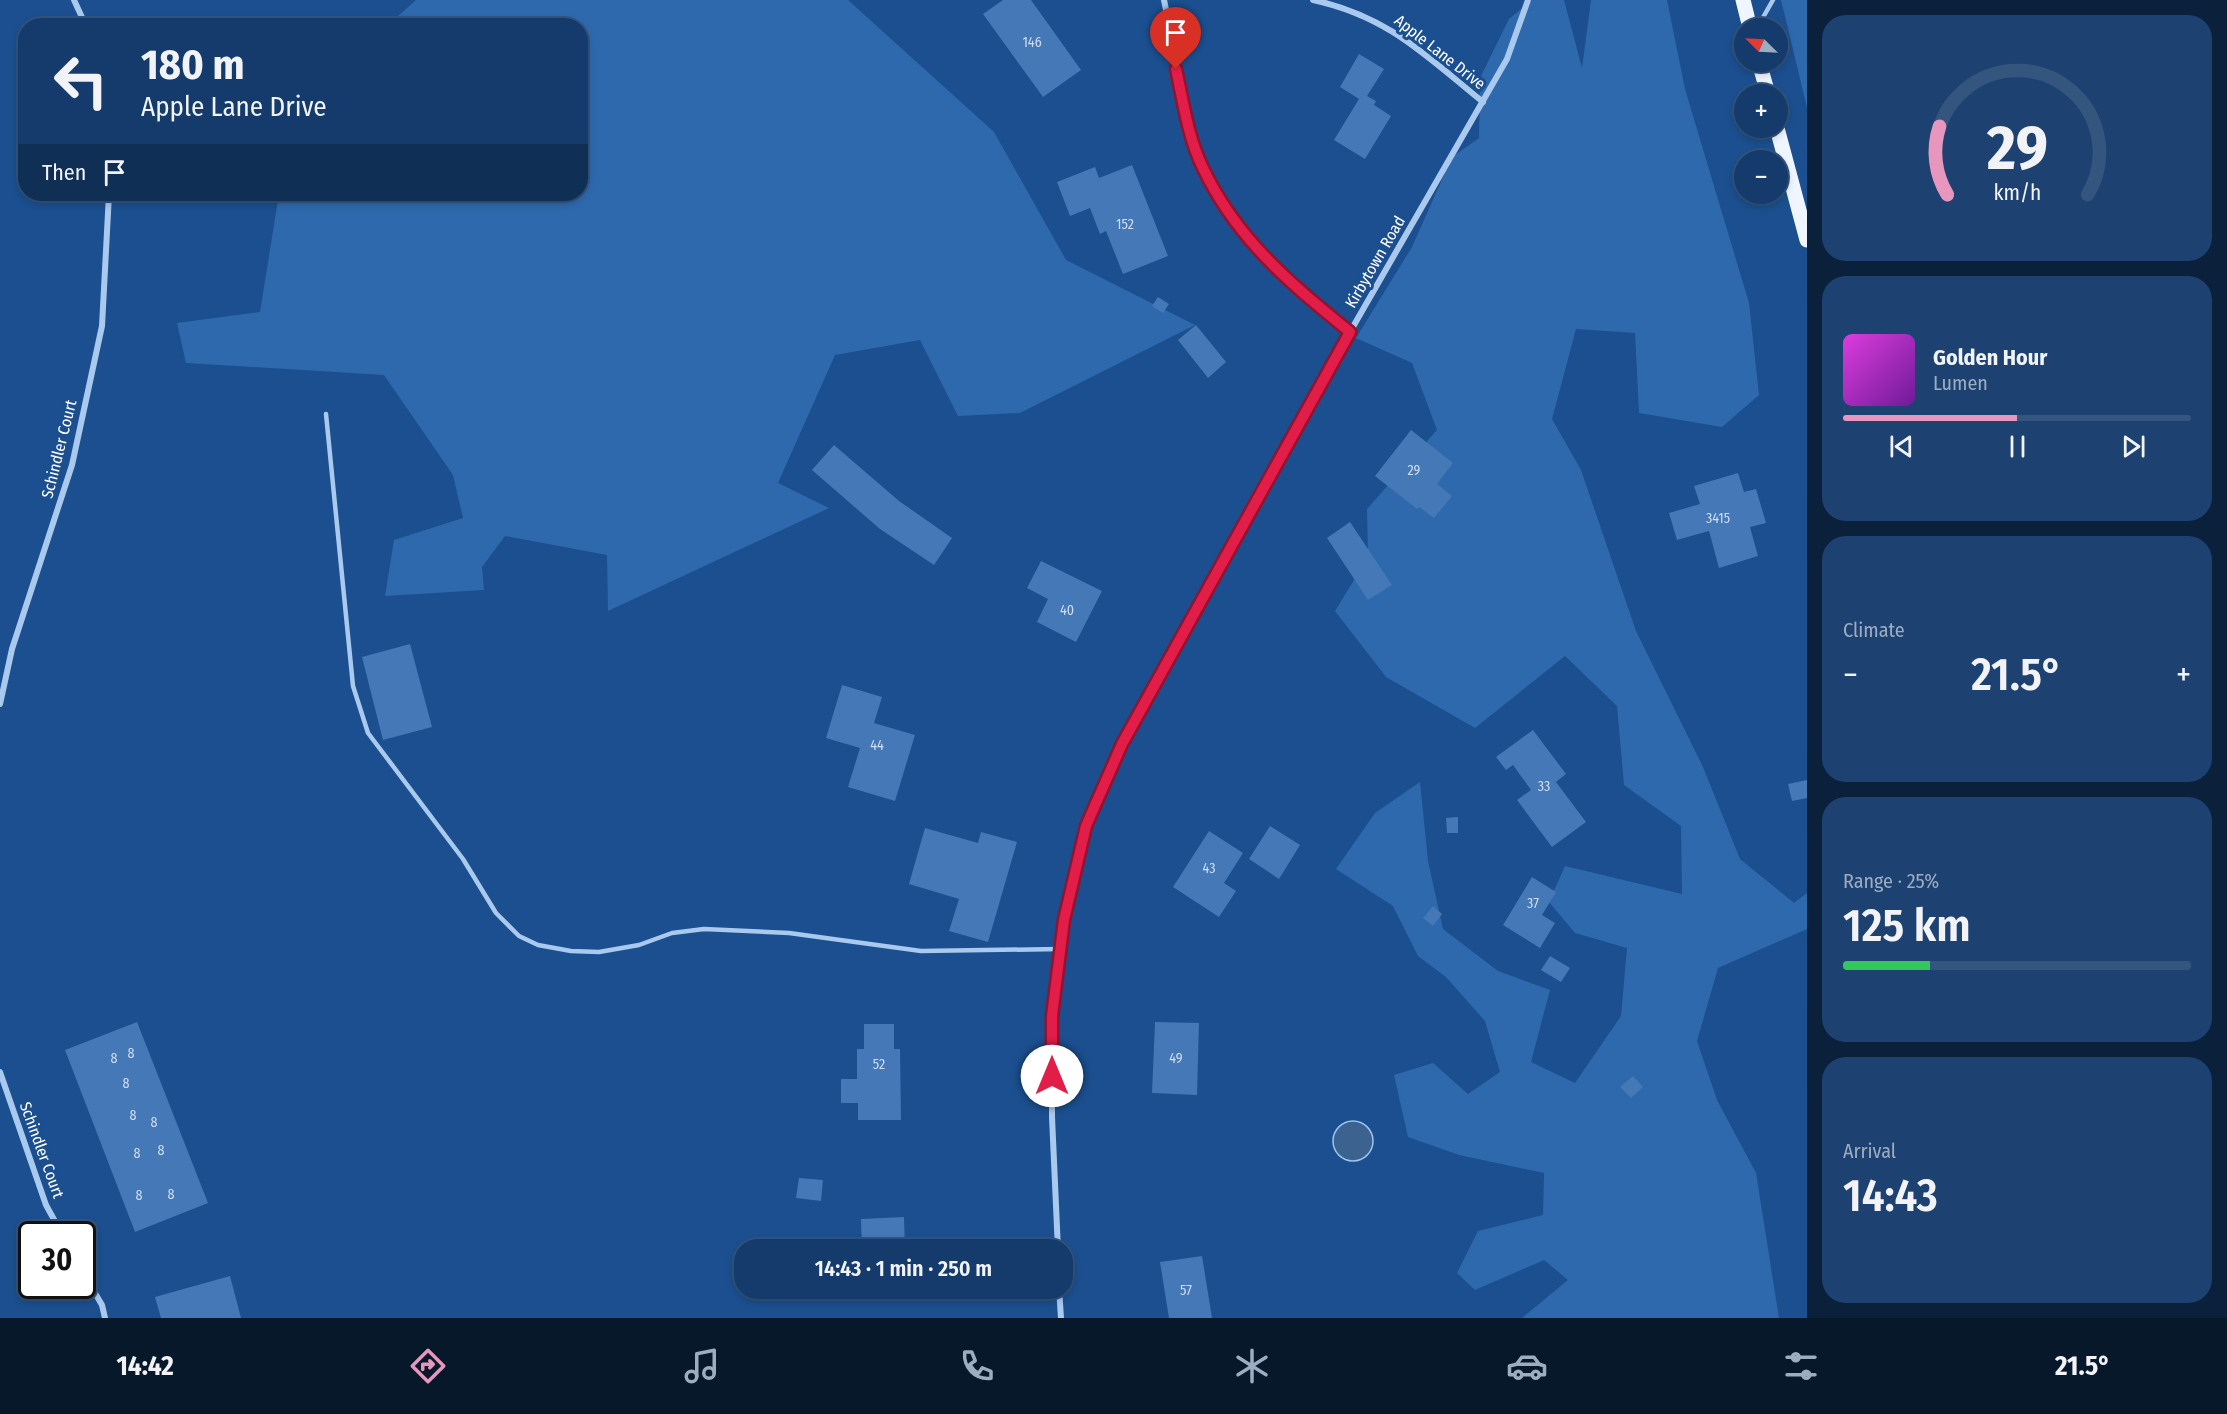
<!DOCTYPE html>
<meta charset="utf-8">
<style>
body{margin:0;font-family:"Fira Sans Condensed",sans-serif;background:#1d4271;color:#f1f3f6;height:100vh;display:flex;flex-direction:column;font-size:22px;white-space:nowrap}
*{box-sizing:border-box;margin:0}
p{font-size:20px;color:#9dadc1}
.icon{flex:none;width:33px;height:33px;fill:none;stroke:currentColor;stroke-width:2;stroke-linecap:round;stroke-linejoin:round}
.map{position:relative;flex:1;overflow:hidden}
.side{display:flex;flex-direction:column;gap:15px;padding:15px;background:#0b203b;width:420px}
.side>*{flex:none}
.top-card{position:absolute;left:18px;top:18px;width:570px;height:183px;border-radius:24px;box-shadow:0 3px 9px #0003,0 0 0 2px #33557e;background:#143b6b;color:#f1f3f6;overflow:hidden}
.needle{width:39px;rotate:294deg}
.tools{position:absolute;left:1734px;top:18px;display:grid;gap:12px}
.tools a{display:grid;place-items:center;width:54px;height:54px;border-radius:50%;background:#143b6b;box-shadow:0 3px 9px #0003,0 0 0 2px #33557e;font-size:30px}
.speed{position:absolute;left:18px;top:1221px;display:flex;gap:12px;font-size:30px;font-weight:700;text-align:center}
.speed>*{display:grid;place-content:center;width:78px;height:78px;border-radius:50%;background:#143b6b;box-shadow:0 3px 9px #0003,0 0 0 2px #33557e;line-height:1}
.speed .limit{border:3px solid #111;border-radius:9px;background:#fff;color:#111}
.pin{position:absolute;display:grid;place-items:center;width:51px;height:51px;color:#fff;margin:-62px -26px;border-radius:50% 50% 50% 0;rotate:-45deg;box-shadow:0 0 6px #0007}
.pin .icon{rotate:45deg}
.me{position:absolute;width:66px;margin:-33px;rotate:0deg;stroke-linejoin:round;filter:drop-shadow(0 0 4px #0008)}
.turn{display:flex;align-items:center;gap:21px;height:126px;padding:0 24px;font-size:27px}
.turn .icon{width:78px;height:78px;stroke-width:2.5}
.turn b{display:block;font-size:42px;line-height:51px}
.then{display:flex;align-items:center;height:57px;padding:0 24px;background:#0003;gap:12px;font-size:22px}
.big{font-size:45px;font-weight:600;line-height:1.1}
.side .tile{flex:1;display:flex;flex-direction:column;justify-content:center;gap:9px;min-width:0;padding:0 21px;border-radius:24px;background:#1d4271}
.side .dial{align-items:center;gap:0}
.dial svg{height:156px;overflow:visible;fill:none;stroke:#33557e;stroke-width:7;stroke-linecap:round;text-anchor:middle}
.dial text{fill:#f1f3f6;stroke:none}
.song{display:flex;align-items:center;gap:18px}
.cover{width:72px;height:72px;border-radius:9px;background:linear-gradient(135deg,hsl(300 70% 55%),hsl(280 70% 35%))}
.played{height:6px;border-radius:3px;background:linear-gradient(90deg,#e797bd 50%,#33557e 50%)}
.keys{display:flex;justify-content:space-around;direction:ltr}
.heat{display:flex;justify-content:space-between;align-items:center;font-size:33px;direction:ltr}
.charge{height:9px;border-radius:4px;background:linear-gradient(90deg,#34c759 25%,#33557e 0)}
.trip{position:absolute;left:734px;top:1239px;width:339px;height:60px;border-radius:24px;background:#143b6b;box-shadow:0 3px 9px #0003,0 0 0 2px #33557e;font-weight:600;line-height:60px;text-align:center}
.tab-bar{display:flex;height:96px;justify-content:space-around;align-items:center;background:#08182b;color:#9dadc1}
.tab-bar .icon{width:42px;height:42px}
.tab-bar .current{color:#e797bd}
.tab-bar b{font-size:27px;color:#f1f3f6}
main{display:flex;flex:1;min-height:0}
.map>svg:first-child{display:block}
.green{fill:#2e69ad}
.water{fill:#3c6290;stroke:#9cc4f0;stroke-width:1.5}
.building{fill:#4478b7}
.lines{fill:none;stroke-linecap:round;stroke-linejoin:round}
.service{stroke:#a9c9ee;stroke-width:4.5}
.minor{stroke:#a9c9ee;stroke-width:6}
.primary{stroke:#f0f6ff;stroke-width:15}
.route-casing{stroke:#92132f;stroke-width:15}
.route{stroke:#e11d48;stroke-width:10}
.labels{text-anchor:middle;dominant-baseline:central;stroke-width:6;stroke-linejoin:round;paint-order:stroke}
.number-label{font-size:14px;fill:#d0dded}
.street-label{font-size:16px;fill:#fff;stroke:#1b4f8f}
</style>
<main>
<div class="map">
<svg width="1807" height="1318" viewBox="0 0 1807 1318">
<rect width="100%" height="100%" fill="#1b4f8f"/>
<g class="green">
<polygon points="416,0 848,0 994,132 1066,260 1195,325 1020,413 958,416 920,340 835,355 778,483 829,508 608,611 607,555 505,536 482,567 484,590 385,596 394,540 463,518 453,475 384,375 186,363 177,323 260,312 279,194 580,194 580,26 388,25"/>
<polygon points="1532,0 1564,0 1582,68 1591,0 1667,0 1685,89 1749,303 1759,395 1722,427 1639,413 1635,333 1576,329 1552,419 1581,470 1636,631 1703,767 1740,859 1794,903 1807,893 1807,929 1718,968 1697,1041 1717,1100 1756,1173 1779,1318 1522,1318 1568,1280 1544,1260 1475,1290 1457,1273 1478,1231 1543,1215 1544,1173 1459,1155 1408,1137 1394,1075 1433,1063 1468,1094 1500,1072 1485,1021 1446,977 1418,956 1393,906 1336,869 1375,813 1420,782 1428,861 1443,929 1498,971 1550,990 1531,1062 1575,1083 1621,1016 1627,948 1575,933 1549,902 1565,866 1682,894 1681,826 1624,785 1617,706 1565,656 1475,728 1386,677 1335,611 1368,557 1367,509 1437,430 1412,363 1356,338 1412,247 1452,157 1479,138 1480,78 1509,19"/>
<polygon points="1781,0 1807,0 1807,108 1784,12"/>
</g>
<circle class="water" cx="1353" cy="1141" r="20"/>
<g class="building">
<polygon points="1003,0 1031,0 1081,70 1043,97 983,14"/>
<polygon points="1359,54 1384,69 1367,96 1376,101 1374,105 1391,116 1365,159 1334,140 1359,99 1340,87"/>
<polygon points="1132,165 1168,256 1123,274 1106,231 1100,234 1090,208 1070,216 1057,182 1095,167 1099,178"/>
<polygon points="1158,297 1169,304 1163,313 1152,306"/>
<polygon points="1196,325 1226,362 1208,378 1178,340"/>
<polygon points="1411,430 1453,463 1437,484 1452,496 1434,518 1419,507 1417,509 1375,476"/>
<polygon points="834,445 899,501 952,538 934,565 880,529 812,470"/>
<polygon points="1738,473 1744,492 1756,489 1766,523 1750,527 1758,556 1719,568 1709,531 1677,540 1669,513 1700,504 1694,486"/>
<polygon points="1350,522 1392,585 1368,600 1327,538"/>
<polygon points="1041,561 1102,591 1076,642 1037,622 1048,599 1027,588"/>
<polygon points="410,644 432,727 383,740 362,657"/>
<polygon points="842,685 882,697 874,723 915,735 895,801 848,787 860,748 826,738"/>
<polygon points="1533,730 1566,774 1556,782 1586,822 1552,847 1517,800 1531,790 1513,765 1506,770 1496,757"/>
<polygon points="1807,780 1807,798 1792,801 1788,784"/>
<polygon points="1458,817 1458,833 1447,833 1446,818"/>
<polygon points="1270,826 1300,845 1279,879 1249,859"/>
<polygon points="925,828 978,843 981,832 1017,842 988,942 949,931 959,899 909,884"/>
<polygon points="1209,831 1243,853 1224,883 1236,891 1219,917 1173,887"/>
<polygon points="1532,877 1556,892 1542,915 1555,923 1540,948 1503,925"/>
<polygon points="1433,906 1442,914 1433,926 1423,918"/>
<polygon points="1550,956 1570,968 1561,982 1541,970"/>
<polygon points="137,1022 208,1203 135,1232 65,1050"/>
<polygon points="1155,1022 1199,1023 1197,1095 1152,1093"/>
<polygon points="864,1024 894,1024 894,1049 900,1049 901,1120 858,1120 858,1103 841,1103 841,1079 857,1079 857,1049 864,1049"/>
<polygon points="1633,1076 1643,1087 1631,1098 1620,1087"/>
<polygon points="799,1178 823,1180 821,1201 796,1198"/>
<polygon points="904,1217 905,1250 862,1250 861,1219"/>
<polygon points="1202,1256 1212,1318 1169,1318 1160,1262"/>
<polygon points="230,1276 241,1318 161,1318 155,1297"/>
</g>
<g class="lines">
<g class="service">
<polyline points="1757,28 1773,0"/>
<polyline points="326,414 353,686 368,733 463,859 496,913 519,936 538,945 571,951 599,952 639,945 672,933 704,929 789,933 921,951 1060,949"/>
</g>
<g class="minor">
<polyline points="74,0 86,26"/>
<path d="M1164,0C1176,55 1179,114 1202,166C1233,236 1292,284 1350,332"/>
<path d="M1313,0C1388,16 1426,56 1483,102"/>
<polyline points="0,704 12,649 72,465 102,326 109,194"/>
<polyline points="0,1072 46,1205 62,1234"/>
<polyline points="1058,1250 1052,1117 1052,1016 1064,920 1073,873 1086,826 1122,744 1350,332 1507,59 1528,0"/>
<polyline points="82,1271 102,1305 105,1318"/>
<polyline points="1059,1288 1061,1318"/>
</g>
<g class="primary">
<polyline points="1743,0 1750,28"/>
<polyline points="1759,62 1768,94"/>
<polyline points="1777,128 1807,240"/>
</g>
</g>
<g class="lines">
<g class="route-casing">
<path id="route" d="M1052,1076V1016L1064,920L1086,826L1122,744L1350,332C1290,283 1236,239 1202,166C1188,137 1183,101 1176,69"/>
</g>
<use href="#route" class="route"/>
</g>
<g class="labels">
<g class="number-label">
<text x="1032" y="42">146</text>
<text x="1125" y="224">152</text>
<text x="1414" y="470">29</text>
<text x="1718" y="518">3415</text>
<text x="1067" y="610">40</text>
<text x="877" y="745">44</text>
<text x="1544" y="786">33</text>
<text x="1209" y="868">43</text>
<text x="1533" y="903">37</text>
<text x="131" y="1053">8</text>
<text x="114" y="1058">8</text>
<text x="1176" y="1058">49</text>
<text x="879" y="1064">52</text>
<text x="126" y="1083">8</text>
<text x="133" y="1115">8</text>
<text x="154" y="1122">8</text>
<text x="161" y="1150">8</text>
<text x="137" y="1153">8</text>
<text x="171" y="1194">8</text>
<text x="139" y="1195">8</text>
<text x="1186" y="1290">57</text>
</g>
<g class="street-label">
<text transform="translate(1440 52) rotate(38)">Apple Lane Drive</text>
<text transform="translate(1375 262) rotate(-60)">Kirbytown Road</text>
<text transform="translate(59 449) rotate(-76)">Schindler Court</text>
<text transform="translate(42 1150) rotate(70)">Schindler Court</text>
</g>
</g>
</svg>
<div class="tools">
<a><svg class="needle" viewBox="-14 -14 28 28"><path d="M0-13l5 13h-10z" fill="#e53935"/><path d="M0 13l5-13h-10z" fill="#9dadc1"/></svg></a>
<a>+</a>
<a>−</a>
</div>
<div class="speed"><div class="limit">30</div></div>
<div class="pin" style="left:1176px;top:69px;background:#d93025"><svg class="icon" aria-label="arrive" viewBox="0 0 24 24"><path d="M6 21V4h12l-3 4 3 4H6"/></svg></div>
<svg class="me" style="left:1052px;top:1076px" viewBox="-20 -20 40 40"><circle r="19" fill="#fff"/><path d="M0-13L10 11 0 6-10 11z" fill="#e11d48"/></svg>
<div class="trip">14:43 · 1 min · 250 m</div>
<div class="top-card">
<div class="turn"><svg class="icon" aria-label="left" viewBox="0 0 24 24"><path d="M17 20v-9H6M10 6l-5 5 5 5"/></svg><div><b>180 m</b>Apple Lane Drive</div></div>
<div class="then">Then<svg class="icon" aria-label="arrive" viewBox="0 0 24 24"><path d="M6 21V4h12l-3 4 3 4H6"/></svg></div>
</div>
</div>
<section class="side">
<div class="tile dial"><svg viewBox="0 0 100 80">
<path d="M14 69A42 42 0 1 1 86 69"/>
<path d="M14 69A42 42 0 0 1 10 34" stroke="#e797bd"/>
<text x="50" y="56" font-size="32" font-weight="700">29</text>
<text x="50" y="72" font-size="11">km/h</text>
</svg></div>
<div class="tile">
<div class="song"><i class="cover"></i><div><b>Golden Hour</b><p>Lumen</p></div></div>
<div class="played"></div>
<div class="keys"><svg class="icon" aria-label="previous" viewBox="0 0 24 24"><path d="M18 5L8 12l10 7zM5 5v14"/></svg><svg class="icon" aria-label="pause" viewBox="0 0 24 24"><path d="M8 5v14M16 5v14"/></svg><svg class="icon" aria-label="next" viewBox="0 0 24 24"><path d="M6 5l10 7-10 7zM19 5v14"/></svg></div>
</div>
<div class="tile"><p>Climate</p>
<div class="heat"><a>−</a><b class="big">21.5°</b><a>+</a></div>
</div>
<div class="tile"><p>Range · 25%</p><b class="big">125 km</b><div class="charge"></div></div>
<div class="tile"><p>Arrival</p><b class="big">14:43</b></div>
</section>
</main>
<nav class="tab-bar">
<b>14:42</b>
<svg class="icon current" aria-label="directions" viewBox="0 0 24 24"><path d="M12 3l9 9-9 9-9-9zM9 14v-3h6M13 9l2 2-2 2"/></svg>
<svg class="icon" aria-label="music" viewBox="0 0 24 24"><path d="M9 18V5l10-2v13"/><circle cx="6" cy="18" r="3"/><circle cx="16" cy="16" r="3"/></svg>
<svg class="icon" aria-label="phone" viewBox="0 0 24 24"><path d="M5 4h4l2 5-3 2q2 4 5 5l2-3 5 2v4C11 20 4 13 5 4z"/></svg>
<svg class="icon" aria-label="climate" viewBox="0 0 24 24"><path d="M12 3v18M4 7l16 10M4 17L20 7"/></svg>
<svg class="icon" aria-label="car" viewBox="0 0 24 24"><path d="M5 17H2v-5l4-1 3-4h7l3 4 3 1v5h-3M9 17h6M6 11h13"/><circle cx="7" cy="17" r="2"/><circle cx="17" cy="17" r="2"/></svg>
<svg class="icon" aria-label="filters" viewBox="0 0 24 24"><path d="M4 7h16M4 17h16"/><circle cx="9" cy="7" r="2"/><circle cx="15" cy="17" r="2"/></svg>
<b>21.5°</b>
</nav>
